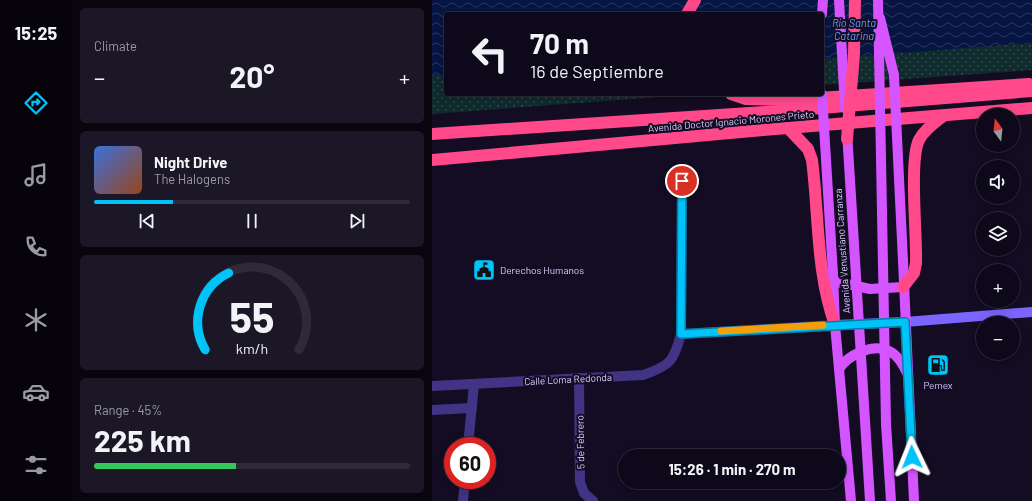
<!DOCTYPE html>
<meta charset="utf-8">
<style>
body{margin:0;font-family:Barlow,sans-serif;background:#1c1727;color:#f1f3f6;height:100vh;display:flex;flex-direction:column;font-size:15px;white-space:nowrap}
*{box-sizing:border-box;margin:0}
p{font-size:13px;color:#9b9aa2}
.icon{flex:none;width:22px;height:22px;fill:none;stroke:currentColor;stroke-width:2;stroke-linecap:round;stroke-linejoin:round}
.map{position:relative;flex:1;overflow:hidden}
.side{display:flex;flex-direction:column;gap:8px;padding:8px;background:#08050e;width:360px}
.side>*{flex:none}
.guide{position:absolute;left:12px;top:12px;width:380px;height:84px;border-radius:4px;box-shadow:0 2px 10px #0003,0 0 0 1px #2e2a39;background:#0e091a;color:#f1f3f6;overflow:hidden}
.needle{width:26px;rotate:345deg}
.fabs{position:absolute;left:544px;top:108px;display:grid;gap:8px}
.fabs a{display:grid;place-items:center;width:44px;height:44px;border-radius:50%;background:#0e091a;box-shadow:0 2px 10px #0003,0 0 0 1px #2e2a39;font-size:20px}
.speed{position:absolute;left:12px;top:437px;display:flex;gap:8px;font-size:20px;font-weight:700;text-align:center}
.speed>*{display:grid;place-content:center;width:52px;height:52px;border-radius:50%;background:#0e091a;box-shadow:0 2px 10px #0003,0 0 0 1px #2e2a39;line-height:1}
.speed .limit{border:6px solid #d22;background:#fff;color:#111}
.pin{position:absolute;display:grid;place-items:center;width:34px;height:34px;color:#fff;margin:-17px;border:2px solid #fff;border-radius:50%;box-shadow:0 1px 4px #0007}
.me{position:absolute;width:44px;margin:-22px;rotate:358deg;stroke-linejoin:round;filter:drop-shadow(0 0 3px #0008)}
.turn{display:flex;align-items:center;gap:14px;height:84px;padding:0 20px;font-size:18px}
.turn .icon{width:52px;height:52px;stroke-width:2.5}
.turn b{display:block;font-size:28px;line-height:34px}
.big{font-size:30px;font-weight:700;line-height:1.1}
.side .tile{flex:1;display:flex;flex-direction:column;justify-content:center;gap:6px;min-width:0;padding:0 14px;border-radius:6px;background:#1c1727}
.side .dial{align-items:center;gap:0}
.dial svg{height:104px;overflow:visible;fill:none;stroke:#2e2a39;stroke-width:7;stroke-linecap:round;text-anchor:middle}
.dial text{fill:#f1f3f6;stroke:none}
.song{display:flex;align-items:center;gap:12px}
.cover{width:48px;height:48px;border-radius:6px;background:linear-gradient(135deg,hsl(220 70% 55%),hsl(20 70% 35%))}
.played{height:4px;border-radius:2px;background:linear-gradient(90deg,#00c3f9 25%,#2e2a39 25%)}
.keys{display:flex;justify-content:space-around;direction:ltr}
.heat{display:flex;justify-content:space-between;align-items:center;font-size:22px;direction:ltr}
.charge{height:6px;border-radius:3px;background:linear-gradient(90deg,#34c759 45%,#2e2a39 0)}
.trip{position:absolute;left:186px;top:449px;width:228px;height:40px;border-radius:20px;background:#0e091a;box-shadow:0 2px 10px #0003,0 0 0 1px #2e2a39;font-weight:700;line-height:40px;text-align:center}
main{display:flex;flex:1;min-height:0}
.tab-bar{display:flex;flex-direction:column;width:72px;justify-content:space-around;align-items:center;background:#06040a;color:#9b9aa2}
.tab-bar .icon{width:28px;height:28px}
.tab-bar .active{color:#00c3f9}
.tab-bar b{font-size:18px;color:#f1f3f6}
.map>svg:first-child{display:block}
.park{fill:url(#park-dots)}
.water{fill:url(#water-waves)}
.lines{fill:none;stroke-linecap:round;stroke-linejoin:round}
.street{stroke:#413485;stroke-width:10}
.secondary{stroke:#7c65ff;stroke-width:10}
.primary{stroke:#d455ff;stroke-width:10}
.highway{stroke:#ff498b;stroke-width:12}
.primary-bridge{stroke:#d455ff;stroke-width:10}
.highway-bridge{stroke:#ff498b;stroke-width:12}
.route-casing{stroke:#007fa2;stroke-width:10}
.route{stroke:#00c3f9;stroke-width:7}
.slow{stroke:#f59e0b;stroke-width:7}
.labels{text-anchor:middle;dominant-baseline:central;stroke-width:4;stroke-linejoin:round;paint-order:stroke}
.street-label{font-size:10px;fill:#daceff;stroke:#130c23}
.poi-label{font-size:10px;fill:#daceff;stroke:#130c23;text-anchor:start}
.water-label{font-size:11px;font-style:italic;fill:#5ca0ff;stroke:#130c23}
</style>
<main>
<nav class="tab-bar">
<b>15:25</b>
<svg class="icon active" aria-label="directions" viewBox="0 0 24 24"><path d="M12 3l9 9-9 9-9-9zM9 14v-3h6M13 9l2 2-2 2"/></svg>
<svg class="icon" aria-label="music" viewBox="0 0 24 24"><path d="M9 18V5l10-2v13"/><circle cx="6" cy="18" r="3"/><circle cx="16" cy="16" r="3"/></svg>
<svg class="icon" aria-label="phone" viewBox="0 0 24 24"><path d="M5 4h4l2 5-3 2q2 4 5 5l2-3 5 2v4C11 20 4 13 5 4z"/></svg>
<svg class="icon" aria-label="climate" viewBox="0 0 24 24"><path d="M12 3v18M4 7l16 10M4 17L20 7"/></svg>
<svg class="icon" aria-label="car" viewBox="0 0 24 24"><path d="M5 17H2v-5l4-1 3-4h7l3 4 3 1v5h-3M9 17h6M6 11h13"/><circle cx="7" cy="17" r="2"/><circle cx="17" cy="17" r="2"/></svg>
<svg class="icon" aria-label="filters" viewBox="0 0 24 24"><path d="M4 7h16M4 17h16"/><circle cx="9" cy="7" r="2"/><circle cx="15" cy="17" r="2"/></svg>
</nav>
<section class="side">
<div class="tile"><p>Climate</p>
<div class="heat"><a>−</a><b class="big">20°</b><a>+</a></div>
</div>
<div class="tile">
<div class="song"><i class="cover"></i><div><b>Night Drive</b><p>The Halogens</p></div></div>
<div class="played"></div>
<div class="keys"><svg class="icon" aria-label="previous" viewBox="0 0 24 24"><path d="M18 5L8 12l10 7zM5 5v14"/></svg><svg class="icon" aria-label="pause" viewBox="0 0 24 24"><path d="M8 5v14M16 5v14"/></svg><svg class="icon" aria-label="next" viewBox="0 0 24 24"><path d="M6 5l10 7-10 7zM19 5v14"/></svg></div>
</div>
<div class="tile dial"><svg viewBox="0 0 100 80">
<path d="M14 69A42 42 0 1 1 86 69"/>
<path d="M14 69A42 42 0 0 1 32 10" stroke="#00c3f9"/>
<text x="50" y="56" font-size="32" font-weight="700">55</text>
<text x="50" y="72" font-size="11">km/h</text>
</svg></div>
<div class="tile"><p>Range · 45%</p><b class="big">225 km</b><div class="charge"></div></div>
</section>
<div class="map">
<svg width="600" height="501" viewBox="0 0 600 501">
<defs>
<pattern id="park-dots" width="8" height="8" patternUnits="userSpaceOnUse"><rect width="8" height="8" fill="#0f2b2d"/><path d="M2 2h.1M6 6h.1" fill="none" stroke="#31494c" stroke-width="1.8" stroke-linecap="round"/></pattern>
<pattern id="water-waves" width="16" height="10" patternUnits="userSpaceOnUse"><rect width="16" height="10" fill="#061542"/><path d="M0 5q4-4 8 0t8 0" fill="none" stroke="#2a365e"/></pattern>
</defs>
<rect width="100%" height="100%" fill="#130c23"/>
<polygon class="park" points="0,0 600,0 600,70 390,85 390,14 14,14 14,94 267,94 0,114"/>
<polygon class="water" points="0,0 600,0 600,43 390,59 390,14 14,14 14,75 0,75"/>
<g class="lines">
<g class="street">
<polyline points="249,334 403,325"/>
<polyline points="147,378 148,482 152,493 161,501"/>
<path d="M0,386L211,375C238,366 242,361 249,334L250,181"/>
<polyline points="0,410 40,408"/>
<polyline points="36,446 42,384"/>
<polyline points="31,501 33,480"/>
</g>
<polyline class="secondary" points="403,325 473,322 600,312"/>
<g class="primary">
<polyline points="390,14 391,0"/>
<polyline points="448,18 462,75"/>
<polyline points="471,261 482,501"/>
<polyline points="401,274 403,325 419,501"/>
<polyline points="401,281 438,289 471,287"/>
<path d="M407,369C416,355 440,343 457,351C467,356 471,365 475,373"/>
</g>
<g class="highway">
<polyline points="255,14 263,0"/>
<polyline points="299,94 314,99 356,100 597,84"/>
<path d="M356,128L376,149L380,160C387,215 384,272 403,325"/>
<polyline points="0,134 364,110 600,91"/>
<polyline points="0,160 331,130 600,108"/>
<path d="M471,287L482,273L484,263C485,236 477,160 487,140C492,130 501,124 510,117"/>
</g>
<g class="primary-bridge">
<polyline points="407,0 413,108"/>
<polyline points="446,0 454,424 459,501"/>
<polyline points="462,75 471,261"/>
<polyline points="390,94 401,274"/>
<polyline points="415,132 438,501"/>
</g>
<polyline class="highway-bridge" points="415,139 422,54 423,0"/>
</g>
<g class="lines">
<g class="route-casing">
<polyline id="route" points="250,181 249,334 473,322 480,457"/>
</g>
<use href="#route" class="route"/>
<polyline class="slow" points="289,331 391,325"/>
</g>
<defs>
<g id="civic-square" transform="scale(1.15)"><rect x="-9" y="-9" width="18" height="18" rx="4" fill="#00c3f9" stroke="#130c23"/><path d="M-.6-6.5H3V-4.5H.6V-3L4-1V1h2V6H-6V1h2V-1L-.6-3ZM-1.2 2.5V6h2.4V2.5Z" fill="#111"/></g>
<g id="fuel-square" transform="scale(1.15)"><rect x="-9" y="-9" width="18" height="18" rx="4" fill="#00c3f9" stroke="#130c23"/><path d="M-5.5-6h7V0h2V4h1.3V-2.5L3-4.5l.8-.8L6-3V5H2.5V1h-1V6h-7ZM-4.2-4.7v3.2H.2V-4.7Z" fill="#111"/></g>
</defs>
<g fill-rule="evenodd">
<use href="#civic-square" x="52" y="270"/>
<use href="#fuel-square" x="506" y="365"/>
</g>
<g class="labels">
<g class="street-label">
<text transform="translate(299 121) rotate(-5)">Avenida Doctor Ignacio Morones Prieto</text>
<text transform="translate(410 251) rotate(-94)">Avenida Venustiano Carranza</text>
<text transform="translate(136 379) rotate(-3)">Calle Loma Redonda</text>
<text transform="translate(148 442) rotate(-91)">5 de Febrero</text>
</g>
<g class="poi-label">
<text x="68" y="270">Derechos Humanos</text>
<text x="506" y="385" text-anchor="middle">Pemex</text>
</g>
<g class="water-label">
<text x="422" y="22">Río Santa<tspan x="422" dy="13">Catarina</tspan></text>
</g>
</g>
</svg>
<div class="fabs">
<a><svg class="needle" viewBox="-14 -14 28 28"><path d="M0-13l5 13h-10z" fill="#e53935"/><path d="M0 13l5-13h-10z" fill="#9b9aa2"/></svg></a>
<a><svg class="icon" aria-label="sound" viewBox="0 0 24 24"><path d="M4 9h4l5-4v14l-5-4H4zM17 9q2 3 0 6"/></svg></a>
<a><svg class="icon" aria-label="layers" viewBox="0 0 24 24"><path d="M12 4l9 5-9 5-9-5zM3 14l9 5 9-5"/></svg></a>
<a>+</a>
<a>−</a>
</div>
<div class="speed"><div class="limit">60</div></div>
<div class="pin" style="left:250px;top:181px;background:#d93025"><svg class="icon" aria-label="arrive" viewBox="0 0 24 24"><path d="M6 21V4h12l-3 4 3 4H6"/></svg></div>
<svg class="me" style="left:480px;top:457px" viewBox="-20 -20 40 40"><path d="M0-17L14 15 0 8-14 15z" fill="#00c3f9" stroke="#fff" stroke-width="4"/></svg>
<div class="trip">15:26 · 1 min · 270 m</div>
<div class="guide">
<div class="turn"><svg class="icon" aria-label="left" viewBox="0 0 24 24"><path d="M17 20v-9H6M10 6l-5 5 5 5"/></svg><div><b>70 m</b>16 de Septiembre</div></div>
</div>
</div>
</main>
